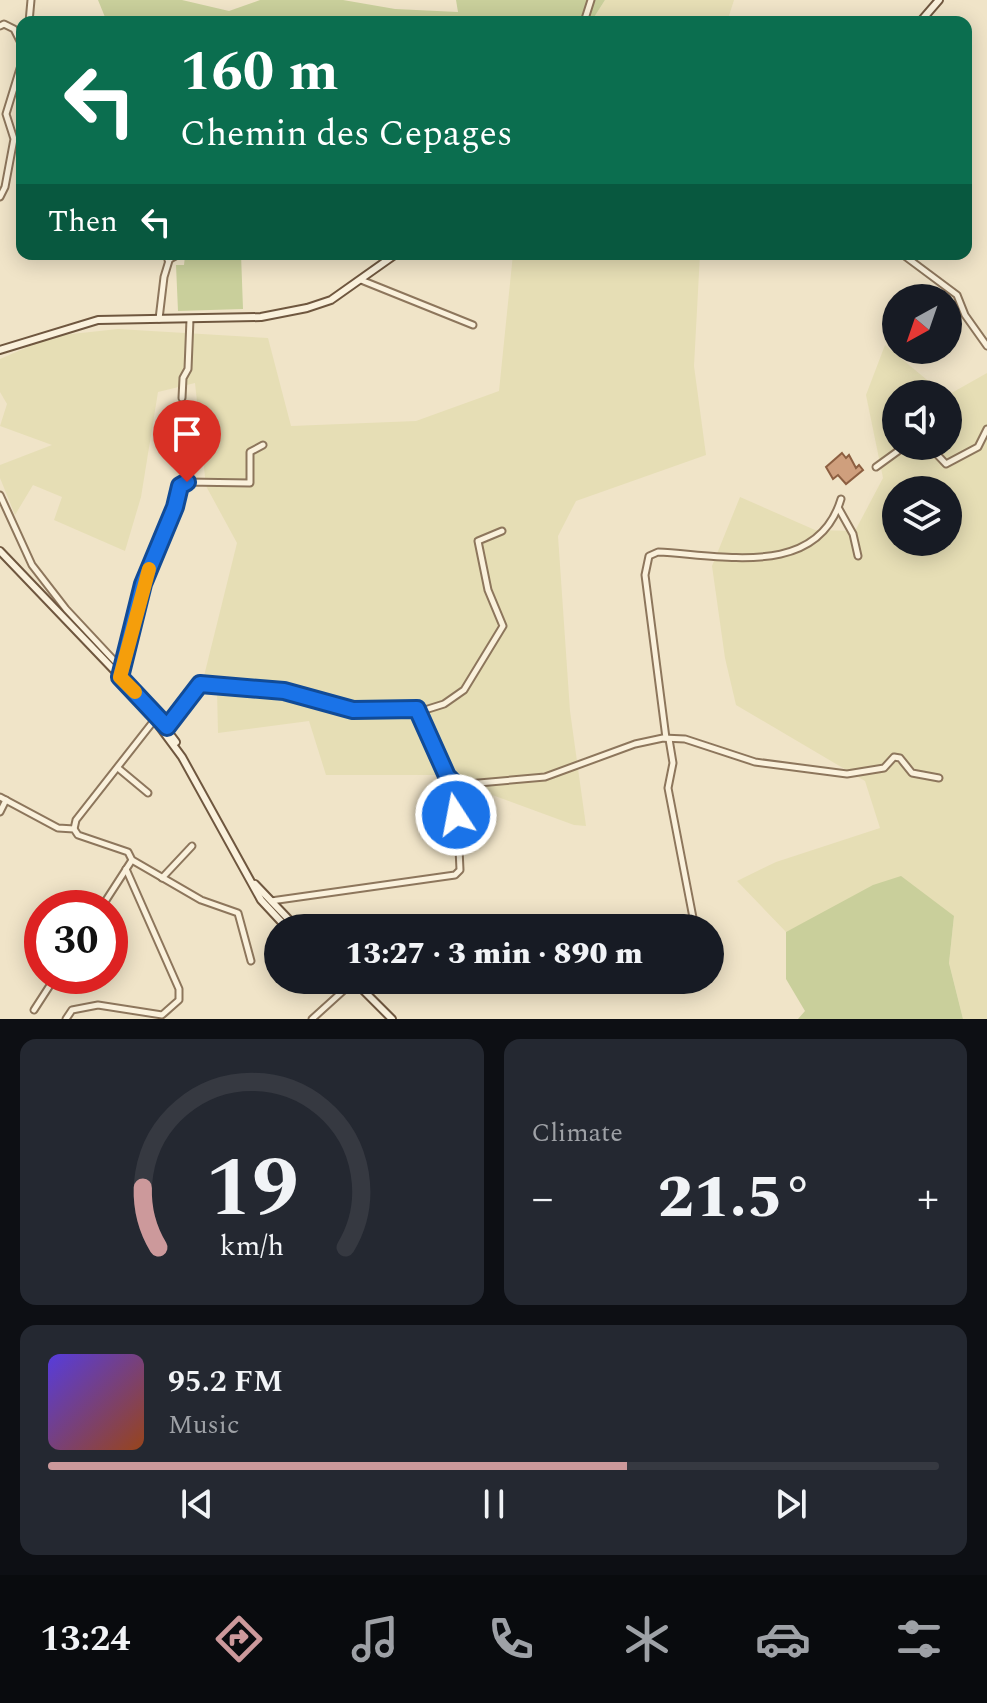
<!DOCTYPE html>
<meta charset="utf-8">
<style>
body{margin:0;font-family:Spectral,serif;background:#242831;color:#f1f3f6;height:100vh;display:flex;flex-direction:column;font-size:30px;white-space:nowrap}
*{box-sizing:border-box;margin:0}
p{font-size:26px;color:#9ea1a6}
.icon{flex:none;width:44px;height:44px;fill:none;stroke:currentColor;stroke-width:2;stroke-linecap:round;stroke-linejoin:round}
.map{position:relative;height:1019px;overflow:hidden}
.sheet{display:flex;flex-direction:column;gap:20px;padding:20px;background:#0d0f14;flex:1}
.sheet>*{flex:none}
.guide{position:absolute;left:16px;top:16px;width:956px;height:244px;border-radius:16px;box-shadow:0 4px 20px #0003;background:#0b6e4f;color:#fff;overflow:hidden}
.needle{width:52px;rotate:220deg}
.tools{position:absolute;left:882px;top:284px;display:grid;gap:16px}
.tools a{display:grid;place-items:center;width:80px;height:80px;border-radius:50%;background:#171b24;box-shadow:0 4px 20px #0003;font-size:40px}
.speed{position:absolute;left:24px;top:890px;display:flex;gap:16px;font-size:40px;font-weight:700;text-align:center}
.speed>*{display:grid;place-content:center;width:104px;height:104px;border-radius:50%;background:#171b24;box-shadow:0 4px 20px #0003;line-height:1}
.speed .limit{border:12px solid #d22;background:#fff;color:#111}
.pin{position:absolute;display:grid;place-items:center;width:68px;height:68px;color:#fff;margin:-82px -34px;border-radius:50% 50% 50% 0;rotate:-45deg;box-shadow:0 0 8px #0007}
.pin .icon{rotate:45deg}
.me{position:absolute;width:88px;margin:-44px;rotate:349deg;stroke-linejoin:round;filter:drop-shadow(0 0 6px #0008)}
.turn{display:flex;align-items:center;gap:28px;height:168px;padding:0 32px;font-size:36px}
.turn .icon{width:104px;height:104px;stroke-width:2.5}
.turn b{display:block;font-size:56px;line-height:68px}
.then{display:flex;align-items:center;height:76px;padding:0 32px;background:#0003;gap:16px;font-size:30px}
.big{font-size:60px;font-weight:800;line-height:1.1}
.sheet .tile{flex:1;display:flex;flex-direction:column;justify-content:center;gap:12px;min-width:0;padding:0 28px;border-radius:16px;background:#242831}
.sheet .dial{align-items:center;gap:0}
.dial svg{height:208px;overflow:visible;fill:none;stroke:#363941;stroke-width:7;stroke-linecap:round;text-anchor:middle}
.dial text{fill:#f1f3f6;stroke:none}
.song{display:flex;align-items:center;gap:24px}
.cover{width:96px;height:96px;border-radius:12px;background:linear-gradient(135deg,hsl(250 70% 55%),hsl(20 70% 35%))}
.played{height:8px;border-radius:4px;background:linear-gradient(90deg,#cc999b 65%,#363941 65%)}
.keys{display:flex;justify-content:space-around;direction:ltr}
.heat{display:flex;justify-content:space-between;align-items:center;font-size:44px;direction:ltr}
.sheet .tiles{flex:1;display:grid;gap:20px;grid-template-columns:1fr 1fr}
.tile:last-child{grid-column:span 2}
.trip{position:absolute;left:264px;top:914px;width:460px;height:80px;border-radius:40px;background:#171b24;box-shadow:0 4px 20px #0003;font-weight:800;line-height:80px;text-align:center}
.tab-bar{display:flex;height:128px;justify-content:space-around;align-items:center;background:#090b0e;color:#9ea1a6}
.tab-bar .icon{width:56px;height:56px}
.tab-bar .current{color:#cc999b}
.tab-bar b{font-size:36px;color:#f1f3f6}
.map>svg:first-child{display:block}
.farmland{fill:#e6deb5;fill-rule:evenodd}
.green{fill:#c9cf9b}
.building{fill:#cf9f7d;stroke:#8d5f41;stroke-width:2}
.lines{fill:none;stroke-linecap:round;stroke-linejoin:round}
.street-casing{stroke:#8d765c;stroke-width:9}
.secondary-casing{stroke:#6f573f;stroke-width:10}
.street{stroke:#faf1dc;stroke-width:5}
.secondary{stroke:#faf1dc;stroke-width:6}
.route-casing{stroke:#114b97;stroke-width:20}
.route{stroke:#1a73e8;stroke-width:14}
.slow{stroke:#f59e0b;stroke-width:14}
</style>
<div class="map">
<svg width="987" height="1019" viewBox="0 0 987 1019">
<rect width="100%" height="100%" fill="#f0e4c8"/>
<g class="farmland">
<polygon points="605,0 734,0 727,22 591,22"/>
<polygon points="513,254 700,254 694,366 706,455 576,501 558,536 570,711 586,826 574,825 438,775 326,775 309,721 218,733 217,690 204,676 237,543 206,486 195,383 158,392 141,497 125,551 54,520 62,497 33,485 15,515 0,478 0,465 52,445 0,426 7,404 0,392 0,359 53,336 118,329 268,338 291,426 416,421 499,391"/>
<path d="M885,345L944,394H896V446H948V395L987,373V1019H963L949,963L954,916L826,912L786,932L737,881L776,862L880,828L865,781L736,705L725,658L712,566L740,497L815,530L855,531L883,478L866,395ZM896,490H948V542H896Z"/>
</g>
<g class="green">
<polygon points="98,0 182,0 229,11 260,0 343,0 395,9 458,12 456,0 605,0 591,22 107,22"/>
<polygon points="241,254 243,309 178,311 176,265 184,265 185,256"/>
<polygon points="901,876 954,916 949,963 963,1019 798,1019 805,1011 786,979 786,932 873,885"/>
</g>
<polygon class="building" points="842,453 846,458 849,455 856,468 859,465 863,470 846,484 838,475 833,479 826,467"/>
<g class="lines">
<g class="street-casing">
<g id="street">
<polyline points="29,22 31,0"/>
<polyline points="584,22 591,0"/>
<polyline points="0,26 4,24 14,29 22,45"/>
<polyline points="0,197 5,187 14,139 6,114 22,62"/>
<polyline points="902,254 957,295 965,315 987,346"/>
<polyline points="168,260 179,254"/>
<polyline points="361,280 473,325"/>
<polyline points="159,319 164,277 171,254"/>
<polyline points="182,398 183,378 188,369 190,319"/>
<polyline points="929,446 946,464 978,447 987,429"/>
<polyline points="876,467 905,446"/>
<polyline points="0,495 32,565 66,609 123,670"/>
<polyline points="839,509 853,534 858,556"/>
<polyline points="120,677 143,584 175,507 180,486 187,482 250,483 250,452 263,445"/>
<polyline points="417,709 447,776 456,785"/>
<polyline points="163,726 170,725 200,684 284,691 353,710 428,709 444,704 464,690 503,626 488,590 478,541 502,531"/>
<path d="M666,738L645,575L649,556L658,552C722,555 817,579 841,499"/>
<polyline points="669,739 673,763 668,788 695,928"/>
<polyline points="118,768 148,793"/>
<polyline points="0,797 58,828 74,829 78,835 128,852 132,860 201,900 238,913 251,961"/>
<polyline points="0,812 6,800"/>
<polyline points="74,829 76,820 156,718"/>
<polyline points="162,878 192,846"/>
<polyline points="271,901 455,875 460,870 456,785 545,777 635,744 663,738 685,739 755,762 847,774 884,768 894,757 900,758 912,773 939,778"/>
<polyline points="101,908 132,860"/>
<polyline points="34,1010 56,976"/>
<polyline points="66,1019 72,1010 98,1005 162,1015 179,1000 179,989 126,869"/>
<polyline points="312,1019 354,981"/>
</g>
</g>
<g class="secondary-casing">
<g id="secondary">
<polyline points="920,22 939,0"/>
<polyline points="0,350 98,320 261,317 307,308 331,300 396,254"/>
<polyline points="0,551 133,690"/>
<polyline points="131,688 182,757 261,900 287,928"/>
<polyline points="144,700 176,742"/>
<polyline points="255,884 297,928"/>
<polyline points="353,980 392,1019"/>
</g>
</g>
<use href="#street" class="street"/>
<use href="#secondary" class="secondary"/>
</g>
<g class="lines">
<g class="route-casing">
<polyline id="route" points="187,482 180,486 175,507 143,584 120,677 167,727 200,684 284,691 353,710 417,709 447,776 456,785 456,815"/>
</g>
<use href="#route" class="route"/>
<polyline class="slow" points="135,692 120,677 149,569"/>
</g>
</svg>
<div class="tools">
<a><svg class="needle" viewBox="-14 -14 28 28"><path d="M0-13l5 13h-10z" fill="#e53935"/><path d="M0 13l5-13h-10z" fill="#9ea1a6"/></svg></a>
<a><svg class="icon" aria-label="sound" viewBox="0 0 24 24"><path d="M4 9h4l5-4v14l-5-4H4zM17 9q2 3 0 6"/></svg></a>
<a><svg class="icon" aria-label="layers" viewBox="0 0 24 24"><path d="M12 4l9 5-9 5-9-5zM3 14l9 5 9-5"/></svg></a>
</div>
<div class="speed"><div class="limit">30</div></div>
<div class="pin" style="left:187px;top:482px;background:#d93025"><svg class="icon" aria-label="arrive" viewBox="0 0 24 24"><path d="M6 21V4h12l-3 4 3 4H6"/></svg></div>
<svg class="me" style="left:456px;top:815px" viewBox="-20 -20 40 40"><circle r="17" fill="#1a73e8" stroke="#fff" stroke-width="3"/><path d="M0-11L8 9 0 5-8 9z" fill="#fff"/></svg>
<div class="trip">13:27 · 3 min · 890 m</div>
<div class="guide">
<div class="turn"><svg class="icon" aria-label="left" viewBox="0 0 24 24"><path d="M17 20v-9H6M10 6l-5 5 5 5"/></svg><div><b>160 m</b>Chemin des Cepages</div></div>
<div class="then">Then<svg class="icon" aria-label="left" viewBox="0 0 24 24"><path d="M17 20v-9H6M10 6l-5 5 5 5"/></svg></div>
</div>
</div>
<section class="sheet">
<div class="tiles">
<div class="tile dial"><svg viewBox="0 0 100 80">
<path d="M14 69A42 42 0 1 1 86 69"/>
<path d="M14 69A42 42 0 0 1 8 46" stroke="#cc999b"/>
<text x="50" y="56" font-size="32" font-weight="700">19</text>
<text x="50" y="72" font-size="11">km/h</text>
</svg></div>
<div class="tile"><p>Climate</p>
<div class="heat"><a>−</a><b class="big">21.5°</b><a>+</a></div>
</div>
<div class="tile">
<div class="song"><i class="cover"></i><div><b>95.2 FM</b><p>Music</p></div></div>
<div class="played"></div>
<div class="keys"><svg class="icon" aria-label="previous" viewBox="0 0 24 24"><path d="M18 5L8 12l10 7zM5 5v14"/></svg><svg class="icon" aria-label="pause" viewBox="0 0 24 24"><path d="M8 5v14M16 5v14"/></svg><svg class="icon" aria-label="next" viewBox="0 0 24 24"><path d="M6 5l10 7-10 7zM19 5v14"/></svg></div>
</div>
</div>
</section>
<nav class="tab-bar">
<b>13:24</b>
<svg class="icon current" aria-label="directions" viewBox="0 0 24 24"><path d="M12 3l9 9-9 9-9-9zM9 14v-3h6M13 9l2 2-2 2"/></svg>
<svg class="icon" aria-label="music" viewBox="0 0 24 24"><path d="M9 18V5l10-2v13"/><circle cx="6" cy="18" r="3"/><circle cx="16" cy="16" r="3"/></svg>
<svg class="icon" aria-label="phone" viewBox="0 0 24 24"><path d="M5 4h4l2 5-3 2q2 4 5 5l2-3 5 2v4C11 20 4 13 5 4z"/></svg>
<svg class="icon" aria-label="climate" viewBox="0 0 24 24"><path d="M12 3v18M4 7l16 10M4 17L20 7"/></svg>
<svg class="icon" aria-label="car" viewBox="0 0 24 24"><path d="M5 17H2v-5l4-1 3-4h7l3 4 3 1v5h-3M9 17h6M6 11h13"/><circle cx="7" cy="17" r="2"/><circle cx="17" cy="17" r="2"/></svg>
<svg class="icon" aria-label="filters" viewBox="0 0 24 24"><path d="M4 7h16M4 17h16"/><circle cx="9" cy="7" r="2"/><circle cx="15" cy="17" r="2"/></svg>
</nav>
